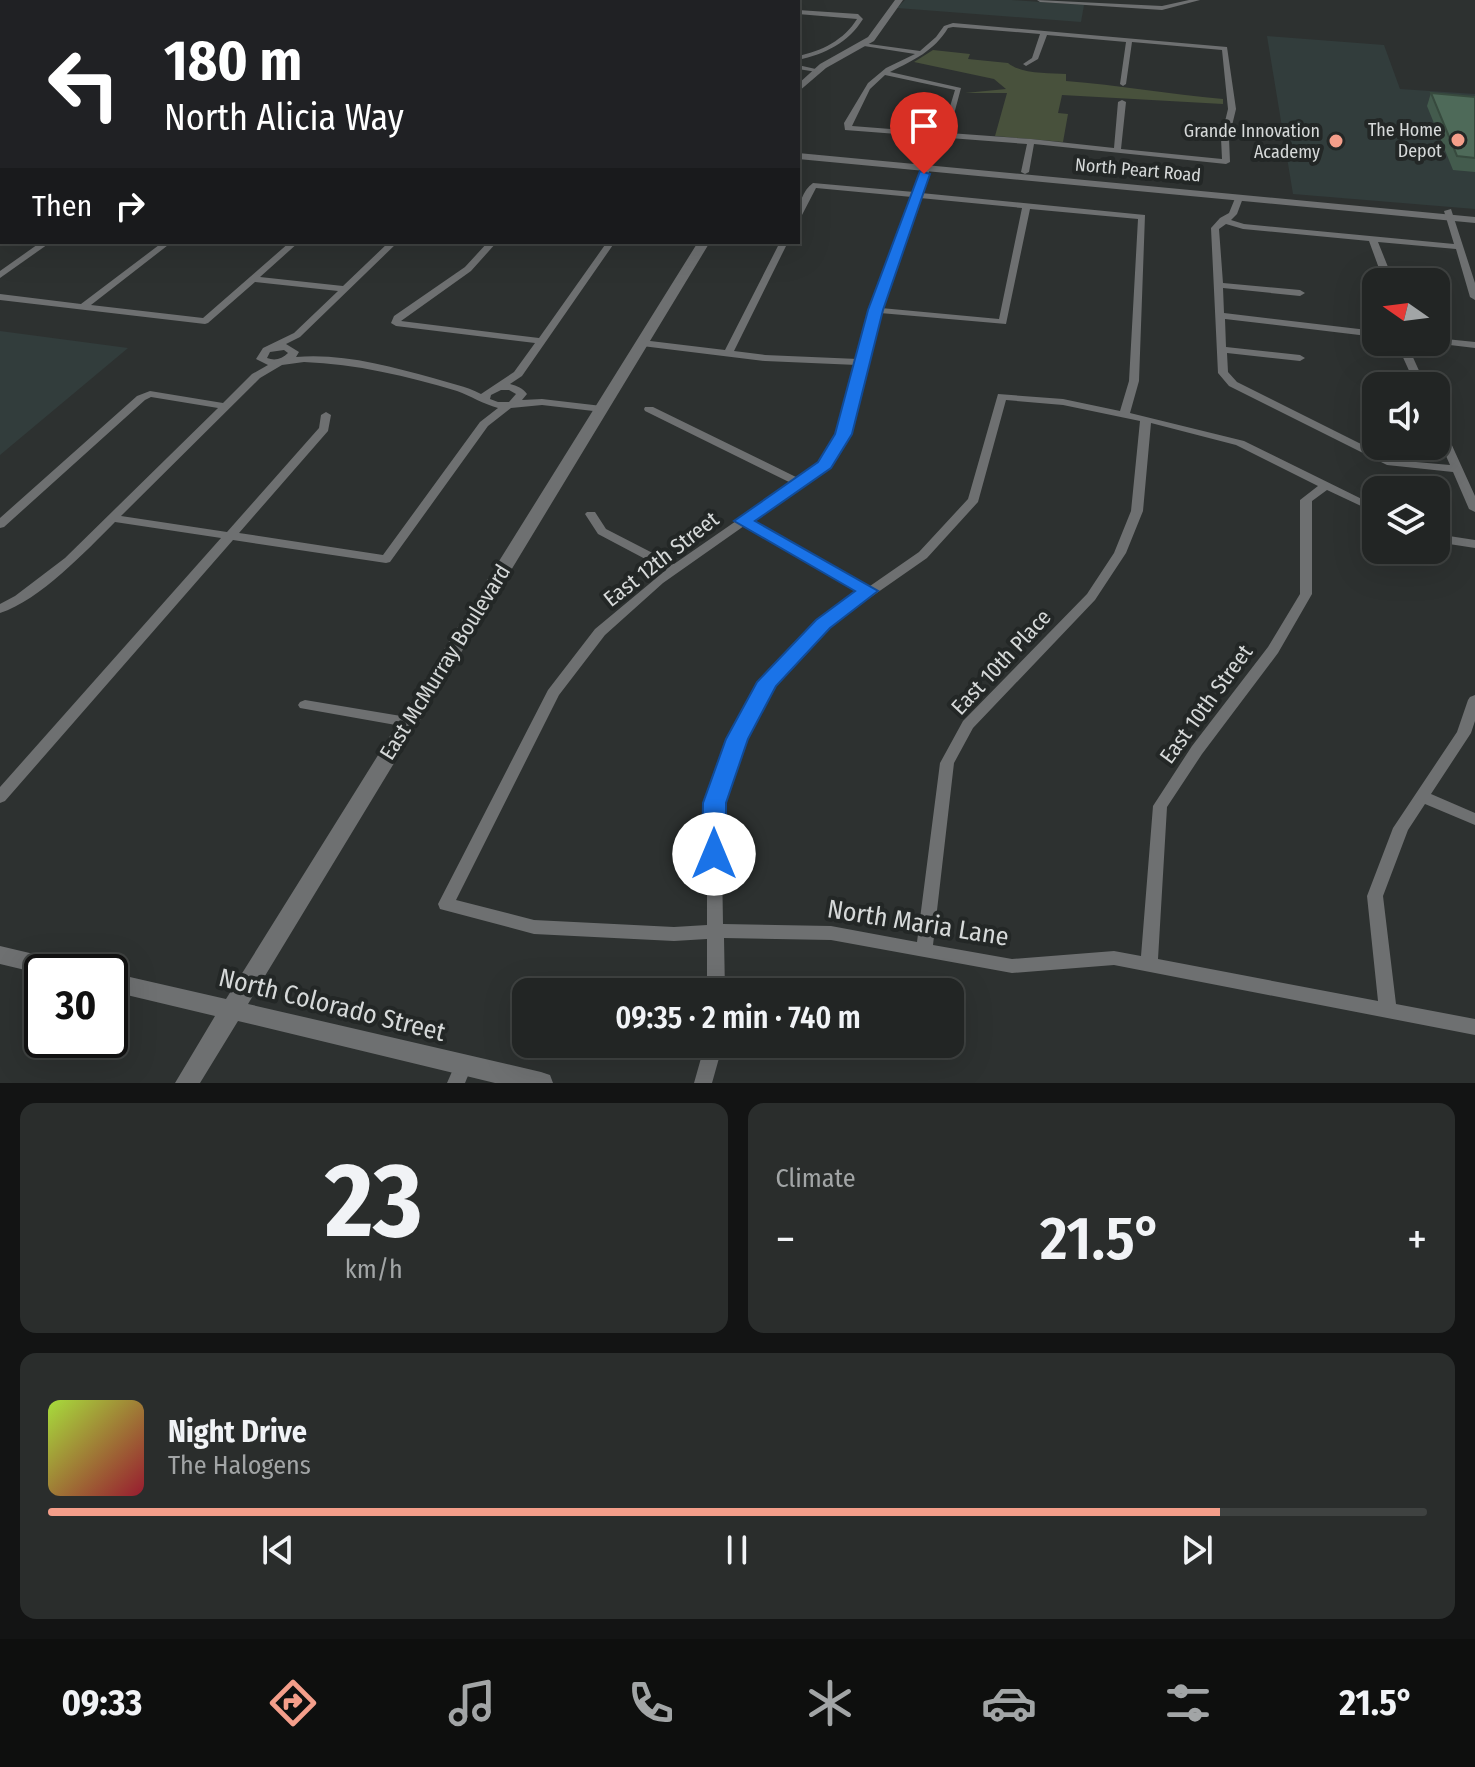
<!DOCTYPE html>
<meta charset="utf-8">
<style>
body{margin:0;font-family:"Fira Sans Condensed",sans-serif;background:#2a2d2c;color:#f1f3f6;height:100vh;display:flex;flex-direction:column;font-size:30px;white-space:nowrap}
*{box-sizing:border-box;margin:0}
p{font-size:26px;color:#a2a5a6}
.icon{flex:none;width:44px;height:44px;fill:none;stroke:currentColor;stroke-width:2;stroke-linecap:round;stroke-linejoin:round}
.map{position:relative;height:1083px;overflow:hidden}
.side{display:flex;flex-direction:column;gap:20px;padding:20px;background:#131414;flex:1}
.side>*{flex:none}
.hud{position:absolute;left:0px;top:0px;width:800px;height:244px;box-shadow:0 8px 32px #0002,0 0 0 2px #3f4241;background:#202124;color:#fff;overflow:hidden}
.needle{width:52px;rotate:284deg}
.tools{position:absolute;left:1362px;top:268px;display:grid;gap:16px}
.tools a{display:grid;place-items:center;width:88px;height:88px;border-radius:16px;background:#222524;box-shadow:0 8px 32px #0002,0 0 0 2px #3f4241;font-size:40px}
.speed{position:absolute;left:24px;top:954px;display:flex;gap:16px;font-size:40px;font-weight:700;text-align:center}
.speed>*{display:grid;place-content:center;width:104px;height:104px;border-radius:50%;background:#222524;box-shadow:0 8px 32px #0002,0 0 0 2px #3f4241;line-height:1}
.speed .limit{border:4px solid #111;border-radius:12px;background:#fff;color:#111}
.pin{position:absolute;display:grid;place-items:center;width:68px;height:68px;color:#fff;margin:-82px -34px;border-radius:50% 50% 50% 0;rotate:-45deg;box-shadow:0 0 8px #0007}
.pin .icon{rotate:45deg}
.me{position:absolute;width:88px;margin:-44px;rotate:0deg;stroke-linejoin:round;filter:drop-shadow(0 0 6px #0008)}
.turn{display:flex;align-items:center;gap:28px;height:168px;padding:0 32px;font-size:36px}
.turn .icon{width:104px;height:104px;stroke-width:2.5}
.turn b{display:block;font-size:56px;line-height:68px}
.then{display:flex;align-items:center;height:76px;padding:0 32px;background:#0003;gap:16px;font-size:30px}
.big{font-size:60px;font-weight:600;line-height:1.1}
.side .tile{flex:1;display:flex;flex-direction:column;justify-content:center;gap:12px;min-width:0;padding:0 28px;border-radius:16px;background:#2a2d2c}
.side .dial{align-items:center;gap:0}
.dial b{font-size:104px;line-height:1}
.song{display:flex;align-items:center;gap:24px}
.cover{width:96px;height:96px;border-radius:12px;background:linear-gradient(135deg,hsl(80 70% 55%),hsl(350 70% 35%))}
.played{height:8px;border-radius:4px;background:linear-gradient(90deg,#f49e8a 85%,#3f4241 85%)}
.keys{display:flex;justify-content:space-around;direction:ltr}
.heat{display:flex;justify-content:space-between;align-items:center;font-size:44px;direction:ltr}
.side .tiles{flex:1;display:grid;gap:20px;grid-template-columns:1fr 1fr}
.tile:last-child{grid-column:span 2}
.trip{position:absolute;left:512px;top:978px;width:452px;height:80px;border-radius:16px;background:#222524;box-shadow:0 8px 32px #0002,0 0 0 2px #3f4241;font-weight:600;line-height:80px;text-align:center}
.tab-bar{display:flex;height:128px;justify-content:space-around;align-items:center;background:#0e0f0e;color:#a2a5a6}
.tab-bar .icon{width:56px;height:56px}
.tab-bar .on{color:#f49e8a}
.tab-bar b{font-size:36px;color:#f1f3f6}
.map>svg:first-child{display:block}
.built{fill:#323d3c}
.green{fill:#48513c}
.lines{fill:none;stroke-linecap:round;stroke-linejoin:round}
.minor{fill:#6e7071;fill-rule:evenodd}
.tertiary{fill:#6e7071;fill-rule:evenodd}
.secondary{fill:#929596;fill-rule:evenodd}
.wall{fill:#435b4d}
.building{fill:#4e6a59;stroke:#374a3e;stroke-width:2}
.route{fill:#1a73e8;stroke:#114b97;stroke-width:2}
.poi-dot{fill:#f49e8a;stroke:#232726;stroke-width:3}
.labels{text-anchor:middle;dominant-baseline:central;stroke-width:8;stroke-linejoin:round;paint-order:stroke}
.far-poi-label{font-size:18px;fill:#d6d9d9;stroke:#232726;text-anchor:end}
.far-street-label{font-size:18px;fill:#d6d9d9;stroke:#232726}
.street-label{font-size:22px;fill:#d6d9d9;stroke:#232726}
.near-street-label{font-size:26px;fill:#d6d9d9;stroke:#232726}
</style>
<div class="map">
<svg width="1475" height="1083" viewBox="0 0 1475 1083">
<rect width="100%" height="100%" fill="#2d3130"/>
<g class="built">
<polygon points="905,0 1012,0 1084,5 1081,22 897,8"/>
<polygon points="1267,36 1384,45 1400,89 1475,94 1475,209 1293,194"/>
<polygon points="0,331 128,348 0,455"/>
</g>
<path class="green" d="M933,50L970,54L968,59L1008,63C1021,74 1049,73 1066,74V81C1118,85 1169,94 1223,99V104L1062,95L1058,113L1068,114L1063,142L995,136L1007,93H965L1006,89L994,79L914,62Z"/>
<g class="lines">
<g class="minor">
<polygon points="227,0 254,0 260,2 233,2"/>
<polygon points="375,0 382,0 380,2 373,2"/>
<polygon points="455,0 462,0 460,2 453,2"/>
<polygon points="529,0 536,0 534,2 527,2"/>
<polygon points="604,0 610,0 608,2 602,2"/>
<polygon points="645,0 670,0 676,2 651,2"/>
<polygon points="1037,0 1162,6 1189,0 1200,0 1162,10 1040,2"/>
<path d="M798,10L858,14L863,19C848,43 825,54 798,60V56C822,51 844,40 857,19L798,14Z"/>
<path d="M953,23L1227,47L1236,109L1229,138L1230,162L1226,164L1034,144L1029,172L1025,174L1021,172L1027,144L845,130L844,123L868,83L886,68L915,54L864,46L861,44L862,43L920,51L936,37L944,26ZM953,27L1040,34L1032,58L1023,64L1026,66L1038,59L1047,35L1126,42L1120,84L1123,86L1126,84L1132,42L1222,50L1228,109L1221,138L1222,159L1121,149L1126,102L1122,100L1118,102L1114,148L1031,139L949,133L961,88L890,72C914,60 934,51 948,28ZM885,75L955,90L942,133L852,126L870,89Z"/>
<polygon points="798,65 820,70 817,72 798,69"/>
<rect x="0" y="149" width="2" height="4"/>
<path d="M923,167L930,169L921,193L1145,215L1139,381L1130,413L1244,441L1376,506V513L1327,490L1312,501V594L1278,653L1202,754L1167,807L1158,959L1378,1001L1367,896L1393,828L1457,732L1468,700L1470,697L1475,695V721L1471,733L1431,794L1475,813V825L1425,804L1408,830L1383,896L1396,1004L1475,1019V1035L1114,965L1012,973L831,940L724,938L725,992H707V939L674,941L534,934L440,909L438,904L548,690L595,629L666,570L598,534L585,514L587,512H595L606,529L674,564L791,483L645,411L644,409L645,407H653L798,478L821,463L839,434L857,365L765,361L642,346L637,343L642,340L725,350L780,242H788L734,351L765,355L858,359L871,310L912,197L816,188L802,215L798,217C798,205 803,190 813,183L914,192ZM920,198L1022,208L999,319L881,308ZM1030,209L1138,219L1129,381L1120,411L1063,399L998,394L968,499L919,552L870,586L752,521L800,487L805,486L806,483L829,467L849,434L880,313L1006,324ZM1006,400L1063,405L1140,421L1131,511L1114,553L1087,594L963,721L940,763L917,942L831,926L723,924L721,803L744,739L773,685L828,627L927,558L978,502ZM1151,423L1236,445L1318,486L1300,500V594L1268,647L1192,746L1153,806L1141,956L1114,951L1012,959L933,945L954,763L973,728L1095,600L1126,553L1143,511ZM744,526L861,592L818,621L763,679L730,739L707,803V925L674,927L534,920L456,900L559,695L605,635L663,583Z"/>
<rect x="0" y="195" width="2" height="6"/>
<polygon points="1236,196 1243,198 1237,214 1231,220 1244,224 1454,244 1444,211 1451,209 1475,283 1475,300 1470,297 1456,249 1378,242 1394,282 1384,282 1369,241 1243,229 1226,224 1219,229 1223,283 1300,290 1305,293 1300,296 1223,288 1224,313 1376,331 1376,337 1225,319 1226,347 1300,355 1305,358 1300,361 1227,353 1228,372 1237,382 1393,460 1450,465 1436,433 1436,418 1440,419 1475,496 1475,512 1469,509 1453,472 1387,465 1229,386 1218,373 1211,228 1220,218 1229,213"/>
<polygon points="41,242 51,242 0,278 0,271"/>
<path d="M163,242H172L91,305L203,318L290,242H299L260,277L343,286L389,242H398L300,337L286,344L299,352L296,357C342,353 389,366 433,378C449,383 466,386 481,394L514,372L535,343L396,326L391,323L394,316L465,267L488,242H497L471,271L401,321L539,338L607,242H615L522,376L510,384C517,386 523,388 527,394L522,400L542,399L602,406L607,409L602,412L542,405L511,408L488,426L390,562L386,563L233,540L5,801L0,803V787L221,538L115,522C86,551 40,600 0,613V604L15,596L65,558L218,408L151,397L145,400L4,527L0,528V518L137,396L150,391L223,403L252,374L268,365L256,359L263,348L294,333L338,291L255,282L208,323L205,324L0,300V294L81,304ZM284,350L288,353C282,359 275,361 267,358L270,352ZM304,362C356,364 407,376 457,391C471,396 483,404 498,408L480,422L383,555L239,533L328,431L331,415L326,412L321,415L319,428L227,532L121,516L260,378L282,365ZM501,390H509L516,394L509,402H498L490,399L491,395Z"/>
<polygon points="1436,338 1475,342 1475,348 1433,343 1436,342"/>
<polygon points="1396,342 1406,342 1426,386 1416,386"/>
<polygon points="1436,534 1475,540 1475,548 1436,542"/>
<polygon points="305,700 407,717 412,719 414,722 412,725 407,727 300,708 298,705 300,702"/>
<polygon points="705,1044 723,1044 712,1083 694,1083"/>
<polygon points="463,1058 469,1060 472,1066 465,1083 447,1083 457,1060"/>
</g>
<g class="tertiary">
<polygon points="895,0 903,0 874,41 826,68 798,92 798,84 820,64 868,37"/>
<rect x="0" y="72" width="2" height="6"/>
<polygon points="798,153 1475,217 1475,223 798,159"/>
<polygon points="698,242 710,242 248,1004 541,1072 550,1075 553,1083 495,1083 238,1021 200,1083 175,1083 215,1016 110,991 108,972 226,999"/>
<polygon points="0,946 72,963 80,965 83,972 42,972 42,974 0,964"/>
</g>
<polygon class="secondary" points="19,0 30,0 18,2"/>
</g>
<polygon class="wall" points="1431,93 1475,97 1475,172 1453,170 1427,106"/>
<polygon class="building" points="1431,93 1475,97 1475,158 1457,156"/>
<polygon class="route" points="920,171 930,174 883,310 852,434 831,468 755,521 878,591 830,628 776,686 748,739 726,803 726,854 722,860 714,863 706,860 702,854 703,803 726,739 757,682 816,620 855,591 734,521 818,462 835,434 868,310"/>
<g class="poi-dot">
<circle cx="1458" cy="140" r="8"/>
<circle cx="1336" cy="141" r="8"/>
</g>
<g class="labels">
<g class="far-poi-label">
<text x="1442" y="130">The Home<tspan x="1442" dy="21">Depot</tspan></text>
<text x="1320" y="131">Grande Innovation<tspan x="1320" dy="21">Academy</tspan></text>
</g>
<g class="far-street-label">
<text transform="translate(1138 170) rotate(5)">North Peart Road</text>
</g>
<g class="street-label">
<text transform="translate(661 559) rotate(-38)">East 12th Street</text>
<text transform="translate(445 662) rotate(-58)">East McMurray Boulevard</text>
<text transform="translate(1001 662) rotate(-47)">East 10th Place</text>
<text transform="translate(1206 704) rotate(-54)">East 10th Street</text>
</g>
<g class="near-street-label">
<text transform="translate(918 923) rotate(9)">North Maria Lane</text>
<text transform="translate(332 1005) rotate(14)">North Colorado Street</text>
</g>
</g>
</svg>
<div class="tools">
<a><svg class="needle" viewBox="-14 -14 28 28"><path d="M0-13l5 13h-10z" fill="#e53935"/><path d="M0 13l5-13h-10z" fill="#a2a5a6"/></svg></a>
<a><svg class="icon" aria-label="sound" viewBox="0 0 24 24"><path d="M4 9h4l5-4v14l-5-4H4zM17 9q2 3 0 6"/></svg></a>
<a><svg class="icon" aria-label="layers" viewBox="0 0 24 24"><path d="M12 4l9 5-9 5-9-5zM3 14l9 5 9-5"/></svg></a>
</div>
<div class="speed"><div class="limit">30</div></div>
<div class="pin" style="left:924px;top:174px;background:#d93025"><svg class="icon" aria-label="arrive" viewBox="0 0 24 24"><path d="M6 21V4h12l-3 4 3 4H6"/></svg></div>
<svg class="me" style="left:714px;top:854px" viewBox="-20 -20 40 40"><circle r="19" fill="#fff"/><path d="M0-13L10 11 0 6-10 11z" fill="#1a73e8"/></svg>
<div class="trip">09:35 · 2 min · 740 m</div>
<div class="hud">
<div class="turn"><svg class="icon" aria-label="left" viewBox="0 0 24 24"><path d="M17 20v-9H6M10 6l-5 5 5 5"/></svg><div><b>180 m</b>North Alicia Way</div></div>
<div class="then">Then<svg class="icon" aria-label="right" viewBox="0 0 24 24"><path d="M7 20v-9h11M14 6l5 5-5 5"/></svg></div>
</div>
</div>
<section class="side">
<div class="tiles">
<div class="tile dial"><b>23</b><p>km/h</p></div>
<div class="tile"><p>Climate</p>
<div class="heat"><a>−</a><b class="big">21.5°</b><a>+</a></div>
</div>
<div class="tile">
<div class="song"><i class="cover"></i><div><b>Night Drive</b><p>The Halogens</p></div></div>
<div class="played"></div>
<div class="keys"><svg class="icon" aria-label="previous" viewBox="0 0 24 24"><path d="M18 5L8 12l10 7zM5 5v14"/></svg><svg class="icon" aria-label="pause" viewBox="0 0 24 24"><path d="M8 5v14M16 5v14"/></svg><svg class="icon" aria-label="next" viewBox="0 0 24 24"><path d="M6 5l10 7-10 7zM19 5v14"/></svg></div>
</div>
</div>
</section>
<nav class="tab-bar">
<b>09:33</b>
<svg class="icon on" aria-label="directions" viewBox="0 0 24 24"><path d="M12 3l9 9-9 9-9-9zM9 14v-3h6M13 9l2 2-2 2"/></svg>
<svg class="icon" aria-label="music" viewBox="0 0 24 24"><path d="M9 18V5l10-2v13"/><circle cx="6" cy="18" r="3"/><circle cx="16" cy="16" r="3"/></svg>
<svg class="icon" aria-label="phone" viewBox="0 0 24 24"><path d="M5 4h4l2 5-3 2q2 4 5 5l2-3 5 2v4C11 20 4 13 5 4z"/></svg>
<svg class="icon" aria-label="climate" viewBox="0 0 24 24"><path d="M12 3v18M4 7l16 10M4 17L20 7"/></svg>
<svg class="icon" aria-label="car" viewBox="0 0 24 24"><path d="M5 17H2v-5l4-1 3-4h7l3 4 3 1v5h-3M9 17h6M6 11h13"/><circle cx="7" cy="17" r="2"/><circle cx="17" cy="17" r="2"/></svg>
<svg class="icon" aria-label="filters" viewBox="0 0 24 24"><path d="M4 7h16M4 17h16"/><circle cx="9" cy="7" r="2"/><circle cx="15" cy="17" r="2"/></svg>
<b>21.5°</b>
</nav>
